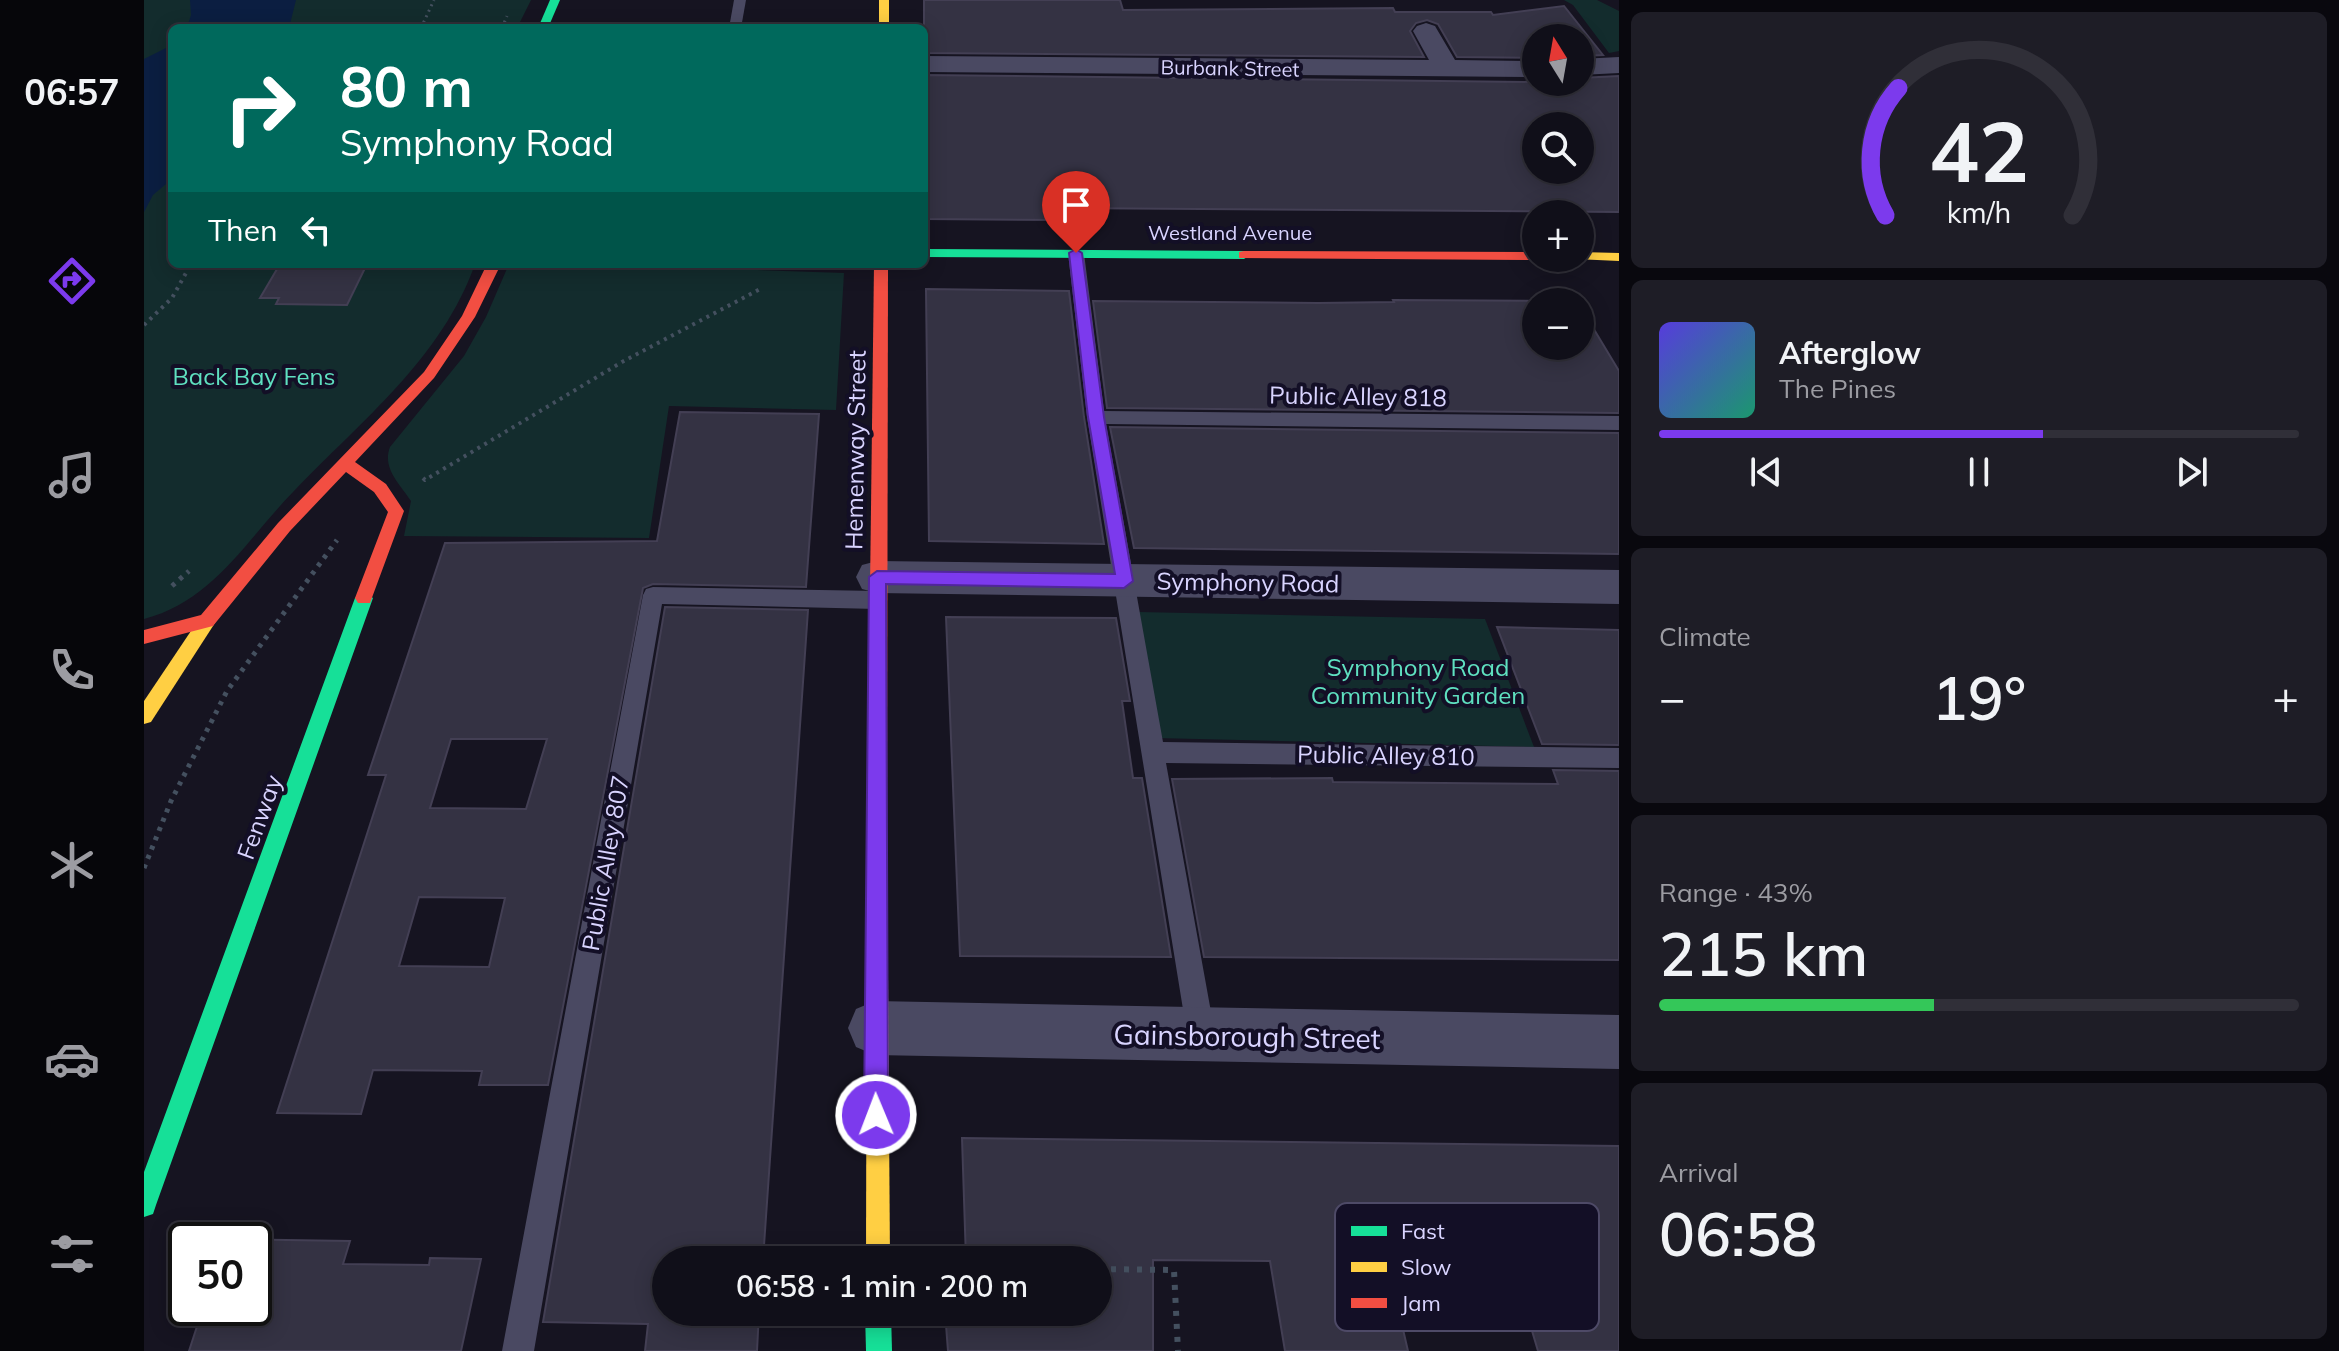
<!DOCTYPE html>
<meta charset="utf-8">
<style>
body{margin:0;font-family:Mulish,sans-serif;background:#1e1d26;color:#f1f3f6;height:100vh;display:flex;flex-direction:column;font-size:30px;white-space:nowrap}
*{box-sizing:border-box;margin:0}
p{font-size:26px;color:#9c9ca2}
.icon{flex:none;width:44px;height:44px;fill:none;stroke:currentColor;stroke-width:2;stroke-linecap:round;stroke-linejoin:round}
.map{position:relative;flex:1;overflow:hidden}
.details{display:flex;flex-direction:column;gap:12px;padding:12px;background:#09080e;width:720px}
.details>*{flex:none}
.hud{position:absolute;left:24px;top:24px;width:760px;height:244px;border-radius:12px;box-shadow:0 4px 20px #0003,0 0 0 2px #302f38;background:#00695c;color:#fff;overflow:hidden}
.needle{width:52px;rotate:349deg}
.controls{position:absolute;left:1378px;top:24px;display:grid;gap:16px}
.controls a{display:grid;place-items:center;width:72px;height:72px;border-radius:50%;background:#100f19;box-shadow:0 4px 20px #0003,0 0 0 2px #302f38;font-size:40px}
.speed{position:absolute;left:24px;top:1222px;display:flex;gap:16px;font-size:40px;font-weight:700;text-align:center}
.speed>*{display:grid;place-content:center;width:104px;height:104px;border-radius:50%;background:#100f19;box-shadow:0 4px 20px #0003,0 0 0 2px #302f38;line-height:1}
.speed .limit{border:4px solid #111;border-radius:12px;background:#fff;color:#111}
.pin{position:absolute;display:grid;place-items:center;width:68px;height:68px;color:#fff;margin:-82px -34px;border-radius:50% 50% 50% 0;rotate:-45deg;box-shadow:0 0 8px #0007}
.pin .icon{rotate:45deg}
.me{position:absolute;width:88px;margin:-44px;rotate:359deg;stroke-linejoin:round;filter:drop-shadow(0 0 6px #0008)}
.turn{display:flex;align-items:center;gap:28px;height:168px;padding:0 40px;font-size:36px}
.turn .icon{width:104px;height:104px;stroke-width:2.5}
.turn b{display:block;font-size:56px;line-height:68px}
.then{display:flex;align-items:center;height:76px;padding:0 40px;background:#0003;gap:16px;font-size:30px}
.big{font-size:60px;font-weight:600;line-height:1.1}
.details .widget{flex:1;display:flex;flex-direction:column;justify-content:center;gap:12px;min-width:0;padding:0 28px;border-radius:12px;background:#1e1d26}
.details .dial{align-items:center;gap:0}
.dial svg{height:208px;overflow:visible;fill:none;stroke:#302f38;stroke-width:7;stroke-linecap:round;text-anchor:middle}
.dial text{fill:#f1f3f6;stroke:none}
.song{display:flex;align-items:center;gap:24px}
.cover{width:96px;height:96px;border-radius:12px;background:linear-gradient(135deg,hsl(250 70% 55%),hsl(160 70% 35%))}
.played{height:8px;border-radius:4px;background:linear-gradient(90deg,#7c3aed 60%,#302f38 60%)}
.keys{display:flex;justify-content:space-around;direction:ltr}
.heat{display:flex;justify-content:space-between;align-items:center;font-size:44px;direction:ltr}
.charge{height:12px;border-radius:6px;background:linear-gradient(90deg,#34c759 43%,#302f38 0)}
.trip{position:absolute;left:508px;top:1246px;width:460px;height:80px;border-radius:40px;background:#100f19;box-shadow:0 4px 20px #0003,0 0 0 2px #302f38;font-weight:600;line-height:80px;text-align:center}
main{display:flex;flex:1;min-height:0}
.menu{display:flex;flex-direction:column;width:144px;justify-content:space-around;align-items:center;background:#06060a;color:#9c9ca2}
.menu .icon{width:56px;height:56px}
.menu .selected{color:#7c3aed}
.menu b{font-size:36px;color:#f1f3f6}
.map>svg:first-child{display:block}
.green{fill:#132c2d}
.water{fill:#0b1e41}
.building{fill:#343243;stroke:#433f54;stroke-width:2;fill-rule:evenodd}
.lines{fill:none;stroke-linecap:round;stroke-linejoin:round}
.path-far3{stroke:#44505f;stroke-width:3;stroke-dasharray:2 4;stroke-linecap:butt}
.path-far2{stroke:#44505f;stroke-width:4;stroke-dasharray:3 5;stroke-linecap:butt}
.path-far1{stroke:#44505f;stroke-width:5;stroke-dasharray:4 6;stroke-linecap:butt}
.path{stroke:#44505f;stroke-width:6;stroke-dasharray:5 8;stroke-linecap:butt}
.lane{fill:#4a4962;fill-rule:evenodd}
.street{fill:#4a4962;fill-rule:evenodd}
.fast{fill:#16e098;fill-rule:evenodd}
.slow{fill:#ffcf43;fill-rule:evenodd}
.jam{fill:#f24e42;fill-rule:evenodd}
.route{fill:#7c3aed;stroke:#51269a;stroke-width:2}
.labels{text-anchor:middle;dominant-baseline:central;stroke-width:8;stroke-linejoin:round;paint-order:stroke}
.far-street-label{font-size:20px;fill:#d9d4ff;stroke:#130f26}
.park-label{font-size:24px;fill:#5fe0c0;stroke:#130f26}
.street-label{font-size:24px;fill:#d9d4ff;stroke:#130f26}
.near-street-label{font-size:28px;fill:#d9d4ff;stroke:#130f26}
.key{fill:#130f26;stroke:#4e4a67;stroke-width:2}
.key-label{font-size:22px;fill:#d9d4ff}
</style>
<main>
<nav class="menu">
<b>06:57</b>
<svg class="icon selected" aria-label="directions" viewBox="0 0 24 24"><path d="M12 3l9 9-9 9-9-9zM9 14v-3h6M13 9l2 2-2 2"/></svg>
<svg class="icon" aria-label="music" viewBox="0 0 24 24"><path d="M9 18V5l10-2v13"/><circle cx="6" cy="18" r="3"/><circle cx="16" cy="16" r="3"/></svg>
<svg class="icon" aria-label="phone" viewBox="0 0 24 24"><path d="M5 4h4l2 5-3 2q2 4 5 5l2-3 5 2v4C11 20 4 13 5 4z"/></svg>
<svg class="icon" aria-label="climate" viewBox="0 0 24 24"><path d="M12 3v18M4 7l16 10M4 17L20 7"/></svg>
<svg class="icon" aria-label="car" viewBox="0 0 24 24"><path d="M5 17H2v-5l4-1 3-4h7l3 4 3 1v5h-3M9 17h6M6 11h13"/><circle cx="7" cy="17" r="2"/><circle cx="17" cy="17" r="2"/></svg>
<svg class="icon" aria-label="filters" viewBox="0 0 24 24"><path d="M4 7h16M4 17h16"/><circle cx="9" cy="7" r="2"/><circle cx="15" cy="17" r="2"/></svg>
</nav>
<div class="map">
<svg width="1475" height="1351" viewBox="0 0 1475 1351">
<rect width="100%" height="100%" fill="#161421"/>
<g class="green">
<path d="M0,0H387L373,28H28V264H331C298,358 217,421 150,491C103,539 69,601 0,619Z"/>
<polygon points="1420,0 1453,0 1475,11 1475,51 1465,53 1429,5"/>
<path d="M365,264H559L613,270L700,273L692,410L525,406L505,538L260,536L267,501C255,483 238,468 246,447L320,356L342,317Z"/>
<polygon points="994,612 1341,619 1390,747 1012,738"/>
</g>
<g class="water">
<polygon points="46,0 152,0 145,28 43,28 47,15"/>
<polygon points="28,45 28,179 9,195 0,212 0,59"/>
</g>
<g class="building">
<polygon points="780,0 976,0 979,10 1249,8 1251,12 1347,12 1349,15 1420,6 1459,55 1436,56 1436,38 1392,38 1392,58 1313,57 1294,24 1283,20 1272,23 1266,31 1280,57 780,53"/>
<path d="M780,75L1392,82H1436V78L1475,76V212L914,208L916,220L781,219ZM1392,126H1436V170H1392Z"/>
<polygon points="136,264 223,264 203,305 132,304 135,298 116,298"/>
<polygon points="782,289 925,291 940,417 960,544 785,541"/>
<polygon points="1249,300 1433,301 1392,302 1392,346 1436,346 1436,306 1475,371 1475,413 963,408 949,301 1174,303 1250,302"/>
<path d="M536,412L675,414L662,587L509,584L499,588L404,1085H335L338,1071L229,1070L217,1114L133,1113L242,775H224L301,543L513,541ZM307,739H403L382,809L286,808ZM275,897L361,898L345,967L255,966Z"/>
<polygon points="966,427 1475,433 1475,554 990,548"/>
<polygon points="521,607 664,610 619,1260 522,1260 522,1312 615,1312 613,1351 501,1351 504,1324 399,1322"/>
<polygon points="802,617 972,618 986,701 978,701 989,778 998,778 1027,957 816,956"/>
<polygon points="1353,627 1475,630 1475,745 1398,744"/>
<polygon points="1409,770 1475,771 1475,960 1060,957 1028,779 1188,778 1189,782 1414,784"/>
<polygon points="818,1138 1475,1146 1475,1351 1394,1351 1367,1260 1243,1260 1264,1351 1141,1351 1126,1261 1009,1260 1009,1351 804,1351 801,1312 954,1312 954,1260 822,1260"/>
<polygon points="82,1239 206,1241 199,1264 285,1265 286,1258 337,1259 317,1351 45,1351 59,1308 110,1308 110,1240"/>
</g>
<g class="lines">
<g class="path-far3">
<polyline points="277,28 290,0"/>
<polyline points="358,28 363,16"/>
</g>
<g class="path-far2">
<polyline points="0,325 28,298 47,264"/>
<polyline points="279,478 281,480 478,362 618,288"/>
</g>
<g class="path-far1">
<polyline points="28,586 45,571"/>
<polyline points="0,868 27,801 83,691 193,540"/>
</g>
<polyline class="path" points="954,1269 1030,1270 1034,1351"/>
<g class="lane">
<polygon points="590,0 602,0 597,28 585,28"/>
<polygon points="932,248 940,253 960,411 1475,416 1475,430 962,424 1019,742 1475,748 1475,768 1022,763 1071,1034 1067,1044 1057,1048 1047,1044 1043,1034 943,417 924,253"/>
<polygon points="509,587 733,591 740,594 743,600 740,606 733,609 518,604 390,1351 358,1351 499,595 502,589"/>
</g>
<g class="street">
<polygon points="1282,23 1291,26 1311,60 1392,61 1392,77 780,72 780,56 1285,60 1269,31 1273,26"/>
<polygon points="1475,57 1475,73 1436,75 1436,59"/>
<polygon points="733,561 1475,570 1475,604 733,593 718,589 712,577 718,565"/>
<polygon points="731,1001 1475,1015 1475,1069 731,1055 712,1047 704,1028 712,1009"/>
</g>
<g class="fast">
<polygon points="406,0 416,0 404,28 394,28"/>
<polygon points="780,249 1100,251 1106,255 1100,259 780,257"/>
<polygon points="220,591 229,598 12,1205 9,1214 0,1217 0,1172 211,598"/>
<polygon points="721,1312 747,1312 748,1351 722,1351"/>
</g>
<g class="slow">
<rect x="735" y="0" width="10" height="28"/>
<polygon points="1436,252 1475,253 1475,261 1431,259 1436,258"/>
<polygon points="63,614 69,616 72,621 69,626 7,722 0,724 0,701 57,616"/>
<polygon points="733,824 740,826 743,833 746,1260 722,1260 723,833 726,826"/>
</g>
<g class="jam">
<polygon points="1100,251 1392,252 1392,258 1397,258 1392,260 1095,258 1095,252"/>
<polygon points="343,264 357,264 331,317 290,378 211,462 242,484 260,511 226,603 214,603 211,598 244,512 230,492 202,472 146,531 69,626 0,644 0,630 57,615 134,523 280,372 318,316"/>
<polygon points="730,264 744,264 743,833 740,840 733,842 726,840 723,833"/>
</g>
</g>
<polygon class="route" points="932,249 938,253 960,417 989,581 980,588 742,584 744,1115 740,1124 732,1127 723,1124 720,1115 725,577 733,571 971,574 944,417 925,253"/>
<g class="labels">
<g class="far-street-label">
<text transform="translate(1086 68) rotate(1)">Burbank Street</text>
<text x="1086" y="232">Westland Avenue</text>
</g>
<g class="park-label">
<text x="110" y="376">Back Bay Fens</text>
<text x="1274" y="667">Symphony Road<tspan x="1274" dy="28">Community Garden</tspan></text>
</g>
<g class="street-label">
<text transform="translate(1214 396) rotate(1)">Public Alley 818</text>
<text transform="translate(711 450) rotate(-89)">Hemenway Street</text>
<text transform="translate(1104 582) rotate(1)">Symphony Road</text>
<text transform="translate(1242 755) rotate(1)">Public Alley 810</text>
<text transform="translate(115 817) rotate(-70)">Fenway</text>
<text transform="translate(461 863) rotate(-80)">Public Alley 807</text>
</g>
<g class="near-street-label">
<text transform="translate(1103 1036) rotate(1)">Gainsborough Street</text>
</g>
</g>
<rect x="1191" y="1203" width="264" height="128" rx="12" class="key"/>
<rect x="1207" y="1226" width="36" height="10" fill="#16e098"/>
<rect x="1207" y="1262" width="36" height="10" fill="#ffcf43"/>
<rect x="1207" y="1298" width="36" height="10" fill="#f24e42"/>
<g class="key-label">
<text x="1257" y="1239">Fast</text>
<text x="1257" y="1275">Slow</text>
<text x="1257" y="1311">Jam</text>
</g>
</svg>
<div class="controls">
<a><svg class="needle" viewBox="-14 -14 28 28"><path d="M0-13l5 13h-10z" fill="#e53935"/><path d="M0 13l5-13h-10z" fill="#9c9ca2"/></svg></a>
<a><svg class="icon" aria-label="search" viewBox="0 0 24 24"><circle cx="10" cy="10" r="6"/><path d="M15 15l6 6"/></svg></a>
<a>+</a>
<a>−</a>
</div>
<div class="speed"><div class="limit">50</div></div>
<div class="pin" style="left:932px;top:253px;background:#d93025"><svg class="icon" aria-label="arrive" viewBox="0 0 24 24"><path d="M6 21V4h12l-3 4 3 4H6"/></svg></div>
<svg class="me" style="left:732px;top:1115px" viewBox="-20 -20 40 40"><circle r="17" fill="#7c3aed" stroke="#fff" stroke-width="3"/><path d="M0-11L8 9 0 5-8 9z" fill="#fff"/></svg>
<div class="trip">06:58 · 1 min · 200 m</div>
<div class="hud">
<div class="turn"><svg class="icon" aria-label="right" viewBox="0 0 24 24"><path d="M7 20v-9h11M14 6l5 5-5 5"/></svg><div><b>80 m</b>Symphony Road</div></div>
<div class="then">Then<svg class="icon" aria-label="left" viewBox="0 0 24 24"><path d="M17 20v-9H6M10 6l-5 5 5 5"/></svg></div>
</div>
</div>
<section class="details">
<div class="widget dial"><svg viewBox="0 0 100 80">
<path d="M14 69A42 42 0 1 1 86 69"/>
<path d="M14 69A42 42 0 0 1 19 20" stroke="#7c3aed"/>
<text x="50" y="56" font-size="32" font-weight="700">42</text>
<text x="50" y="72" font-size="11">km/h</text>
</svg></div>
<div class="widget">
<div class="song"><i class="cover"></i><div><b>Afterglow</b><p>The Pines</p></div></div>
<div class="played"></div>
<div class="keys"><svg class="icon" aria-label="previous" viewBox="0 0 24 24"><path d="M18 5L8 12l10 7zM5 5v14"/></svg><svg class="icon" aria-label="pause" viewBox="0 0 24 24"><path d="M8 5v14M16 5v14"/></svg><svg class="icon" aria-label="next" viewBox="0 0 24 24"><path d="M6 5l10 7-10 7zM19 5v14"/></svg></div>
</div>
<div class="widget"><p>Climate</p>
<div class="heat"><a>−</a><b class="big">19°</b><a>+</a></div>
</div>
<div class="widget"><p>Range · 43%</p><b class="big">215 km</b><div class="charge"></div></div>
<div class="widget"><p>Arrival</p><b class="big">06:58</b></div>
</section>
</main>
